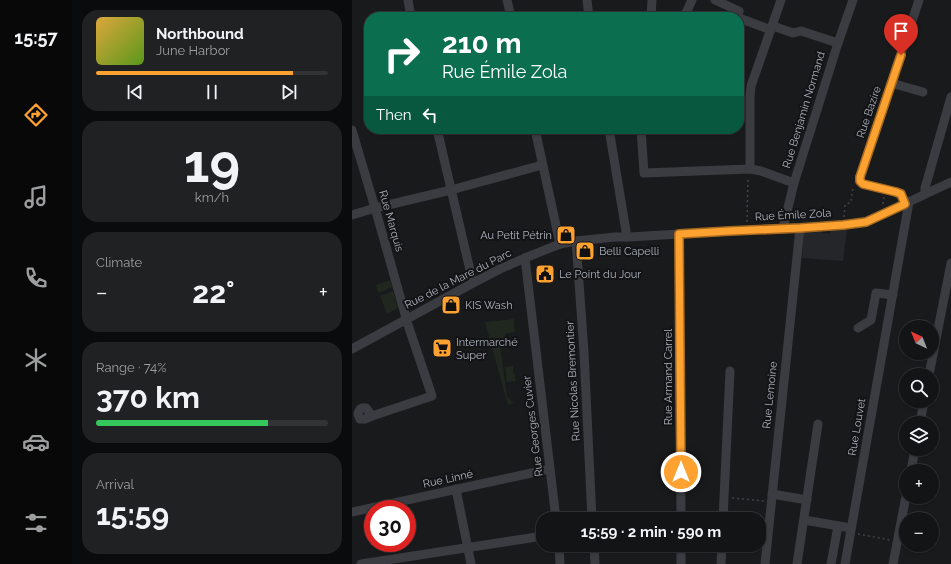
<!DOCTYPE html>
<meta charset="utf-8">
<style>
body{margin:0;font-family:Raleway,sans-serif;background:#202122;color:#f1f3f6;height:100vh;display:flex;flex-direction:column;font-size:15px;white-space:nowrap}
*{box-sizing:border-box;margin:0}
p{font-size:13px;color:#9d9ea0}
.icon{flex:none;width:22px;height:22px;fill:none;stroke:currentColor;stroke-width:2;stroke-linecap:round;stroke-linejoin:round}
.map{position:relative;flex:1;overflow:hidden}
.panel{display:flex;flex-direction:column;gap:10px;padding:10px;background:#0a0b0c;width:280px}
.panel>*{flex:none}
.top-card{position:absolute;left:12px;top:12px;width:380px;height:122px;border-radius:16px;box-shadow:0 1px 3px #0004,0 0 0 1px #323334;background:#0b6e4f;color:#fff;overflow:hidden}
.needle{width:26px;rotate:317deg}
.controls{position:absolute;left:547px;top:320px;display:grid;gap:8px}
.controls a{display:grid;place-items:center;width:40px;height:40px;border-radius:50%;background:#131415;box-shadow:0 1px 3px #0004,0 0 0 1px #323334;font-size:20px}
.speed{position:absolute;left:12px;top:500px;display:flex;gap:8px;font-size:20px;font-weight:700;text-align:center}
.speed>*{display:grid;place-content:center;width:52px;height:52px;border-radius:50%;background:#131415;box-shadow:0 1px 3px #0004,0 0 0 1px #323334;line-height:1}
.speed .limit{border:6px solid #d22;background:#fff;color:#111}
.pin{position:absolute;display:grid;place-items:center;width:34px;height:34px;color:#fff;margin:-41px -17px;border-radius:50% 50% 50% 0;rotate:-45deg;box-shadow:0 0 4px #0007}
.pin .icon{rotate:45deg}
.me{position:absolute;width:44px;margin:-22px;rotate:0deg;stroke-linejoin:round;filter:drop-shadow(0 0 3px #0008)}
.turn{display:flex;align-items:center;gap:14px;height:84px;padding:0 12px;font-size:18px}
.turn .icon{width:52px;height:52px;stroke-width:2.5}
.turn b{display:block;font-size:28px;line-height:34px}
.then{display:flex;align-items:center;height:38px;padding:0 12px;background:#0003;gap:8px;font-size:15px}
.big{font-size:30px;font-weight:700;line-height:1.1}
.panel .card{flex:1;display:flex;flex-direction:column;justify-content:center;gap:6px;min-width:0;padding:0 14px;border-radius:16px;background:#202122}
.panel .dial{align-items:center;gap:0}
.dial b{font-size:52px;line-height:1}
.song{display:flex;align-items:center;gap:12px}
.cover{width:48px;height:48px;border-radius:6px;background:linear-gradient(135deg,hsl(40 70% 55%),hsl(90 70% 35%))}
.played{height:4px;border-radius:2px;background:linear-gradient(90deg,#fda130 85%,#323334 85%)}
.keys{display:flex;justify-content:space-around;direction:ltr}
.heat{display:flex;justify-content:space-between;align-items:center;font-size:22px;direction:ltr}
.charge{height:6px;border-radius:3px;background:linear-gradient(90deg,#34c759 74%,#323334 0)}
.trip{position:absolute;left:184px;top:512px;width:230px;height:40px;border-radius:16px;background:#131415;box-shadow:0 1px 3px #0004,0 0 0 1px #323334;font-weight:700;line-height:40px;text-align:center}
main{display:flex;flex:1;min-height:0}
.menu{display:flex;flex-direction:column;width:72px;justify-content:space-around;align-items:center;background:#080808;color:#9d9ea0}
.menu .icon{width:28px;height:28px}
.menu .selected{color:#fda130}
.menu b{font-size:18px;color:#f1f3f6}
.map>svg:first-child{display:block}
.built{fill:#252629}
.green{fill:#1f271f}
.lines{fill:none;stroke-linecap:round;stroke-linejoin:round}
.path{stroke:#404348;stroke-width:1.5;stroke-dasharray:2 3;stroke-linecap:butt}
.minor{stroke:#3a3c41;stroke-width:9}
.route-casing{stroke:#a4691f;stroke-width:10}
.route{stroke:#fda130;stroke-width:7}
.labels{text-anchor:middle;dominant-baseline:central;stroke-width:4;stroke-linejoin:round;paint-order:stroke}
.street-label{font-size:11px;fill:#abb2bc;stroke:#141417}
.poi-label{font-size:11px;fill:#abb2bc;stroke:#141417;text-anchor:start}
</style>
<main>
<nav class="menu">
<b>15:57</b>
<svg class="icon selected" aria-label="directions" viewBox="0 0 24 24"><path d="M12 3l9 9-9 9-9-9zM9 14v-3h6M13 9l2 2-2 2"/></svg>
<svg class="icon" aria-label="music" viewBox="0 0 24 24"><path d="M9 18V5l10-2v13"/><circle cx="6" cy="18" r="3"/><circle cx="16" cy="16" r="3"/></svg>
<svg class="icon" aria-label="phone" viewBox="0 0 24 24"><path d="M5 4h4l2 5-3 2q2 4 5 5l2-3 5 2v4C11 20 4 13 5 4z"/></svg>
<svg class="icon" aria-label="climate" viewBox="0 0 24 24"><path d="M12 3v18M4 7l16 10M4 17L20 7"/></svg>
<svg class="icon" aria-label="car" viewBox="0 0 24 24"><path d="M5 17H2v-5l4-1 3-4h7l3 4 3 1v5h-3M9 17h6M6 11h13"/><circle cx="7" cy="17" r="2"/><circle cx="17" cy="17" r="2"/></svg>
<svg class="icon" aria-label="filters" viewBox="0 0 24 24"><path d="M4 7h16M4 17h16"/><circle cx="9" cy="7" r="2"/><circle cx="15" cy="17" r="2"/></svg>
</nav>
<section class="panel">
<div class="card">
<div class="song"><i class="cover"></i><div><b>Northbound</b><p>June Harbor</p></div></div>
<div class="played"></div>
<div class="keys"><svg class="icon" aria-label="previous" viewBox="0 0 24 24"><path d="M18 5L8 12l10 7zM5 5v14"/></svg><svg class="icon" aria-label="pause" viewBox="0 0 24 24"><path d="M8 5v14M16 5v14"/></svg><svg class="icon" aria-label="next" viewBox="0 0 24 24"><path d="M6 5l10 7-10 7zM19 5v14"/></svg></div>
</div>
<div class="card dial"><b>19</b><p>km/h</p></div>
<div class="card"><p>Climate</p>
<div class="heat"><a>−</a><b class="big">22°</b><a>+</a></div>
</div>
<div class="card"><p>Range · 74%</p><b class="big">370 km</b><div class="charge"></div></div>
<div class="card"><p>Arrival</p><b class="big">15:59</b></div>
</section>
<div class="map">
<svg width="599" height="564" viewBox="0 0 599 564">
<rect width="100%" height="100%" fill="#191a1c"/>
<polygon class="built" points="495,229 491,261 450,258 452,233 454,231 470,230 470,233 478,234 479,230"/>
<g class="green">
<polygon points="38,280 40,287 26,293 24,285"/>
<polygon points="41,291 46,308 35,314 28,296"/>
<polygon points="162,319 163,332 153,334 154,344 148,345 155,397 162,403 156,405 133,322"/>
<polygon points="161,366 161,373 162,373 164,381 155,382 153,367"/>
</g>
<g class="lines">
<g class="path">
<polyline points="531,204 532,196"/>
<polyline points="492,217 493,205 499,202 501,187"/>
<polyline points="395,222 396,178"/>
<polyline points="380,498 412,501"/>
<polyline points="506,534 538,540"/>
</g>
<g class="minor">
<polyline points="56,0 59,17"/>
<polyline points="155,0 159,17"/>
<polyline points="235,0 237,17"/>
<polyline points="363,0 387,11 385,17"/>
<polyline points="299,17 300,0"/>
<polyline points="332,17 340,0"/>
<polyline points="387,18 419,30"/>
<polyline points="421,26 441,33 449,31 486,43"/>
<polyline points="539,83 571,92"/>
<polyline points="85,129 121,283"/>
<polyline points="183,129 208,244"/>
<polyline points="257,129 275,237"/>
<polyline points="289,129 292,173 398,169 409,171 442,183"/>
<polyline points="334,129 338,130"/>
<path d="M0,130L23,208L53,314L54,319L80,396L20,416L13,419H8L6,414C7,409 9,407 14,408L20,416"/>
<polyline points="398,169 398,97 399,86 429,0"/>
<polyline points="573,194 573,188 599,97"/>
<polyline points="553,204 549,195 544,192 511,184 508,181 508,177 567,0"/>
<polyline points="0,215 23,208 99,190 190,165"/>
<polyline points="431,228 442,183 486,43 501,0"/>
<polyline points="327,234 329,519"/>
<polyline points="224,241 232,352 240,519"/>
<polyline points="173,258 204,519"/>
<polyline points="506,328 519,320 524,293 541,295"/>
<polyline points="0,349 121,283 148,269 173,258 208,244 224,241 263,237 277,237 378,231 448,228 491,225 514,222 599,182"/>
<polyline points="577,375 599,263"/>
<polyline points="568,423 572,401"/>
<polyline points="559,471 563,449"/>
<polyline points="104,489 119,564"/>
<polyline points="420,494 455,500"/>
<polyline points="0,512 198,469"/>
<polyline points="371,519 378,371"/>
<polyline points="452,520 499,528"/>
<polyline points="207,545 208,564"/>
<polyline points="242,545 243,564"/>
<polyline points="329,545 329,564"/>
<polyline points="9,564 191,536"/>
<polyline points="369,564 370,545"/>
<polyline points="413,564 448,228"/>
<polyline points="445,564 466,424"/>
<polyline points="479,564 486,526"/>
<polyline points="493,564 557,202"/>
<polyline points="541,564 554,496"/>
</g>
</g>
<g class="lines">
<g class="route-casing">
<polyline id="route" points="329,472 327,234 378,231 448,228 491,225 514,222 553,204 549,194 544,192 511,184 508,181 508,177 549,55"/>
</g>
<use href="#route" class="route"/>
</g>
<defs>
<g id="shop-square" transform="scale(1)"><rect x="-9" y="-9" width="18" height="18" rx="4" fill="#fda130" stroke="#141417"/><path d="M-5-2.5h2.3a2.7 3.5 0 0 1 5.4 0H5L5.5 6h-11ZM-1.5-2.5h3a1.5 2.3 0 0 0-3 0Z" fill="#111"/></g>
<g id="civic-square" transform="scale(1)"><rect x="-9" y="-9" width="18" height="18" rx="4" fill="#fda130" stroke="#141417"/><path d="M-.6-6.5H3V-4.5H.6V-3L4-1V1h2V6H-6V1h2V-1L-.6-3ZM-1.2 2.5V6h2.4V2.5Z" fill="#111"/></g>
<g id="supermarket-square" transform="scale(1)"><rect x="-9" y="-9" width="18" height="18" rx="4" fill="#fda130" stroke="#141417"/><path d="M-6-5.5h2.5l.6 2H6L4.5 2H-2.5L-4.4-4H-6ZM-1.5 3.2a1.3 1.3 0 1 0 .1 0ZM3 3.2a1.3 1.3 0 1 0 .1 0Z" fill="#111"/></g>
</defs>
<g fill-rule="evenodd">
<use href="#shop-square" x="214" y="235"/>
<use href="#shop-square" x="233" y="251"/>
<use href="#civic-square" x="193" y="274"/>
<use href="#shop-square" x="99" y="305"/>
<use href="#supermarket-square" x="90" y="348"/>
</g>
<g class="labels">
<g class="street-label">
<text transform="translate(452 110) rotate(-73)">Rue Benjamin Normand</text>
<text transform="translate(517 112) rotate(-71)">Rue Bazire</text>
<text transform="translate(441 215) rotate(-3)">Rue Émile Zola</text>
<text transform="translate(39 221) rotate(74)">Rue Marquis</text>
<text transform="translate(106 279) rotate(-27)">Rue de la Mare du Parc</text>
<text transform="translate(316 377) rotate(-90)">Rue Armand Carrel</text>
<text transform="translate(221 381) rotate(-93)">Rue Nicolas Bremontier</text>
<text transform="translate(418 395) rotate(-84)">Rue Lemoine</text>
<text transform="translate(181 426) rotate(-97)">Rue Georges Cuvier</text>
<text transform="translate(505 427) rotate(-80)">Rue Louvet</text>
<text transform="translate(96 479) rotate(-12)">Rue Linné</text>
</g>
<g class="poi-label">
<text x="200" y="235" text-anchor="end">Au Petit Pétrin</text>
<text x="247" y="251">Belli Capelli</text>
<text x="207" y="274">Le Point du Jour</text>
<text x="113" y="305">KIS Wash</text>
<text x="104" y="342">Intermarché<tspan x="104" dy="13">Super</tspan></text>
</g>
</g>
</svg>
<div class="controls">
<a><svg class="needle" viewBox="-14 -14 28 28"><path d="M0-13l5 13h-10z" fill="#e53935"/><path d="M0 13l5-13h-10z" fill="#9d9ea0"/></svg></a>
<a><svg class="icon" aria-label="search" viewBox="0 0 24 24"><circle cx="10" cy="10" r="6"/><path d="M15 15l6 6"/></svg></a>
<a><svg class="icon" aria-label="layers" viewBox="0 0 24 24"><path d="M12 4l9 5-9 5-9-5zM3 14l9 5 9-5"/></svg></a>
<a>+</a>
<a>−</a>
</div>
<div class="speed"><div class="limit">30</div></div>
<div class="pin" style="left:549px;top:55px;background:#d93025"><svg class="icon" aria-label="arrive" viewBox="0 0 24 24"><path d="M6 21V4h12l-3 4 3 4H6"/></svg></div>
<svg class="me" style="left:329px;top:472px" viewBox="-20 -20 40 40"><circle r="17" fill="#fda130" stroke="#fff" stroke-width="3"/><path d="M0-11L8 9 0 5-8 9z" fill="#fff"/></svg>
<div class="trip">15:59 · 2 min · 590 m</div>
<div class="top-card">
<div class="turn"><svg class="icon" aria-label="right" viewBox="0 0 24 24"><path d="M7 20v-9h11M14 6l5 5-5 5"/></svg><div><b>210 m</b>Rue Émile Zola</div></div>
<div class="then">Then<svg class="icon" aria-label="left" viewBox="0 0 24 24"><path d="M17 20v-9H6M10 6l-5 5 5 5"/></svg></div>
</div>
</div>
</main>
